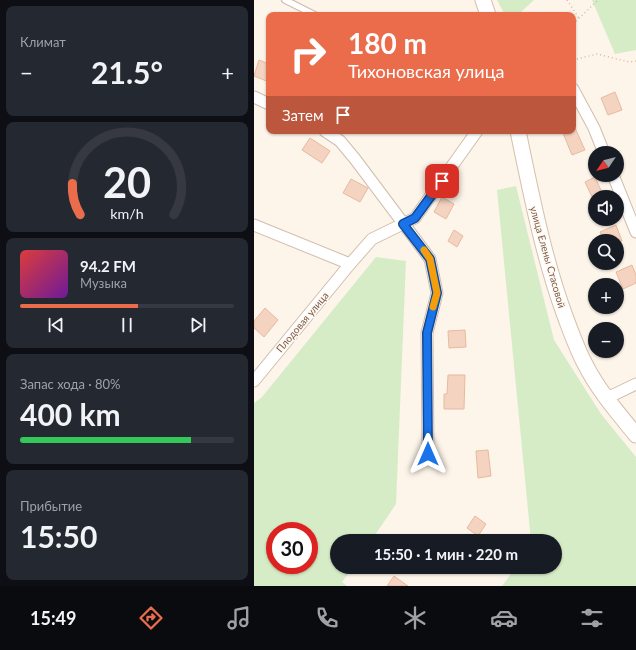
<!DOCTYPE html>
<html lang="ru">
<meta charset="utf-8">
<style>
body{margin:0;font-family:Lato,sans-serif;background:#242831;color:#f1f3f6;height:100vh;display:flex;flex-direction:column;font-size:15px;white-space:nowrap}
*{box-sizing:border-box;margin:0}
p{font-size:13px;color:#9ea1a6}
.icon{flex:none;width:22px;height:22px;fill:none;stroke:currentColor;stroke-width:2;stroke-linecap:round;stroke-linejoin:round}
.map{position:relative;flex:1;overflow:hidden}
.drawer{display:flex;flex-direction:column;gap:6px;padding:6px;background:#0d0f14;width:254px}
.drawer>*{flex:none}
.guide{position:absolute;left:12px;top:12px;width:310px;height:122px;border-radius:8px;box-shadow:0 1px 3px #0004;background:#eb6c4b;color:#fff;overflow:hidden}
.needle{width:26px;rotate:235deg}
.buttons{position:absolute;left:334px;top:146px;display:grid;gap:8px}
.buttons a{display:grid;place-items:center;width:36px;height:36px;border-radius:50%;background:#171b24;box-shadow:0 1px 3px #0004;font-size:20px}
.speed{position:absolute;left:12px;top:522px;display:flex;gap:8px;font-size:20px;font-weight:700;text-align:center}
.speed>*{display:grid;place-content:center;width:52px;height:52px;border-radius:50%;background:#171b24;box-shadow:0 1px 3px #0004;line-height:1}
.speed .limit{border:6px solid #d22;background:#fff;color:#111}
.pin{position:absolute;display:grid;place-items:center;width:34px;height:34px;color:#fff;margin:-17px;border-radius:8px;box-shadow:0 2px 6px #0006}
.me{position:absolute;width:44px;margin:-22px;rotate:0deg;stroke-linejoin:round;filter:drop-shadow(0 0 3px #0008)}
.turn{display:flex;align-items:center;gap:14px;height:84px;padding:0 16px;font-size:18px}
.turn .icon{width:52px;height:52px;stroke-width:2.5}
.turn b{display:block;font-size:28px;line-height:34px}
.then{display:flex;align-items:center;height:38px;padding:0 16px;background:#0003;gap:8px;font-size:15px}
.big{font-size:30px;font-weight:700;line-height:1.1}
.drawer .tile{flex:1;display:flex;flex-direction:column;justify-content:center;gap:6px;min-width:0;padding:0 14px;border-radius:8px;background:#242831}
.drawer .dial{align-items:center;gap:0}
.dial svg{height:104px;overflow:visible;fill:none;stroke:#363941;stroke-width:7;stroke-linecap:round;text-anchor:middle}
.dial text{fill:#f1f3f6;stroke:none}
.song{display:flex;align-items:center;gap:12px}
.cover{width:48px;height:48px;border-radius:6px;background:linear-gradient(135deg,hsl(0 70% 55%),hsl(280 70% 35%))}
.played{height:4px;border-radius:2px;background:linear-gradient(90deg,#eb6c4b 55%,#363941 55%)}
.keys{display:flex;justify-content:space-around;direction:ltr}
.heat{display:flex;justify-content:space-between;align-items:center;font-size:22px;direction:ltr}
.charge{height:6px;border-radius:3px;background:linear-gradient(90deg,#34c759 80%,#363941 0)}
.trip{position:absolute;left:76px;top:534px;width:232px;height:40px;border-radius:20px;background:#171b24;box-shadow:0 1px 3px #0004;font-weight:700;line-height:40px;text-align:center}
.tabs{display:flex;height:64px;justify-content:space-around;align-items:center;background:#090b0e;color:#9ea1a6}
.tabs .icon{width:28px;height:28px}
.tabs .current{color:#eb6c4b}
.tabs b{font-size:18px;color:#f1f3f6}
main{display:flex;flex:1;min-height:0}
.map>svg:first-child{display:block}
.green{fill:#d6ecc6;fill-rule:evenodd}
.building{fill:#f4d4c0;stroke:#e7ba9f}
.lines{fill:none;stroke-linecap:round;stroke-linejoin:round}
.lane-casing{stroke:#d1bdad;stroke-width:8}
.street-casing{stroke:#d1bdad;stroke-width:13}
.secondary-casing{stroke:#d6bfad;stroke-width:17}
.path{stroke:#dab7a2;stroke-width:1.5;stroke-dasharray:1 3;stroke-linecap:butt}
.lane{stroke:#fff;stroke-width:5.5}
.street{stroke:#fff;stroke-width:11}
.secondary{stroke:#fff;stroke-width:15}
.route-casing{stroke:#114b97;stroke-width:10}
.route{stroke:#1a73e8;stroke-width:7}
.slow{stroke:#f59e0b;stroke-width:7}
.labels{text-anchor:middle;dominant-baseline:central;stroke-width:3;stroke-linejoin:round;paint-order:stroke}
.street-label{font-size:10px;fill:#7a5b4b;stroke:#fff9f1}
</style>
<main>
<section class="drawer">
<div class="tile"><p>Климат</p>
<div class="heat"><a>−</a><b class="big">21.5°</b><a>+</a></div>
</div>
<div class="tile dial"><svg viewBox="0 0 100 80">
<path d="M14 69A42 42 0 1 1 86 69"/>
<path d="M14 69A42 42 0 0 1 8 45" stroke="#eb6c4b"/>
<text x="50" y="56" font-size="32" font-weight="700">20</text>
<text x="50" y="72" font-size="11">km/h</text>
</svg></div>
<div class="tile">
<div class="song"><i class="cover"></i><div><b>94.2 FM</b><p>Музыка</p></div></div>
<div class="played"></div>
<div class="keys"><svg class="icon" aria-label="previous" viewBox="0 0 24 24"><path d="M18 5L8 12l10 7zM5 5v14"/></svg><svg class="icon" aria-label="pause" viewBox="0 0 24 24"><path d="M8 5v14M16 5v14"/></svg><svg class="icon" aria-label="next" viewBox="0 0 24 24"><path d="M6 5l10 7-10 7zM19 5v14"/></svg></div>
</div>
<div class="tile"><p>Запас хода · 80%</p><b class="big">400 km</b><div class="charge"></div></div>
<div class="tile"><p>Прибытие</p><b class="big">15:50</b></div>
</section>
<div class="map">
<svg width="382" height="586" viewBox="0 0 382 586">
<rect width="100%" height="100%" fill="#fdf5e9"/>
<g class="green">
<polygon points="243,0 280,0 264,15 251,15"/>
<polygon points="338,0 382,0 382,50 361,54"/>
<polygon points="262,186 300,340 347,414 382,457 382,586 248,586 262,567 301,567 301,541 277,541 243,190"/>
<path d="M122,257L152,261L142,504L117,541H83V567H99L88,582L93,586H0V403L8,397ZM21,531H55V565H21Z"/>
</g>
<g class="building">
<polygon points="5,60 15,64 15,82 0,76"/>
<polygon points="361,92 368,110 354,115 347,98"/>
<polygon points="321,128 331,150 318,155 309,133 314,131 319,131 319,129"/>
<polygon points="56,138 76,151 68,163 48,150"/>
<polygon points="341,177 350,197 338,197 331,182"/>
<polygon points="97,179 114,188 106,202 89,193"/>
<polygon points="188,197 200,204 192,219 180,212"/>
<polygon points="362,225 368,241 350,241 346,232"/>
<polygon points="200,230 209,236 203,247 194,241"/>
<polygon points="378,265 382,275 382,283 369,289 362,272"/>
<polygon points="11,308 24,320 10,337 0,328 0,321"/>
<polygon points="211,330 212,347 195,348 194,331"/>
<polygon points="194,375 211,375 210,409 190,409 190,394 193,394"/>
<polygon points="234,450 237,476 224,478 222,451"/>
<polygon points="221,516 232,524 224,536 213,528"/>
<polygon points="140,576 154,586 133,586"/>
</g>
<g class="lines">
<g class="lane-casing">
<polyline id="lane" points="31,0 61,15"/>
</g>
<g class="street-casing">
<g id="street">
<polyline points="319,89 340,128 350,153"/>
<polyline points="0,97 15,104"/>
<polyline points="71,131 86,141 101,159 176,259 183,293 173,333 174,454"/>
<polyline points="359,175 382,232"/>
<polyline points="0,225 96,264 118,239 161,218 223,131"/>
<polyline points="0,381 96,264"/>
<polyline points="353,398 382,384"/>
</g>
</g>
<g class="secondary-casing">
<g id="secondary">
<polyline points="229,0 234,15"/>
<path d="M264,131C277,193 289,256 311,316C317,332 323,349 331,364C344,390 364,413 382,435"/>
</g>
</g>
<g class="path">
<polyline points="313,0 325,18"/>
<polyline points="319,24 344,0"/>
<polyline points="319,60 343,54 375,62 382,61"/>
</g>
<use href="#lane" class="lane"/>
<use href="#street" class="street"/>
<use href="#secondary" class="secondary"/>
</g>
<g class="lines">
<g class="route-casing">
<polyline id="route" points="174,454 173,333 183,293 176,259 149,224 161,218 188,181"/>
</g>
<use href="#route" class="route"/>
<polyline class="slow" points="170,250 176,259 183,293 179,307"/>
</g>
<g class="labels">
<g class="street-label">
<text transform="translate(294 257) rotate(74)">улица Елены Стасовой</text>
<text transform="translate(48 322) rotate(-50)">Плодовая улица</text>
</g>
</g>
</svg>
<div class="buttons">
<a><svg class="needle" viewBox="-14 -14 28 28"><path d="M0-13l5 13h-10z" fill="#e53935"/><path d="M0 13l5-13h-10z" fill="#9ea1a6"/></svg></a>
<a><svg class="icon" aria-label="sound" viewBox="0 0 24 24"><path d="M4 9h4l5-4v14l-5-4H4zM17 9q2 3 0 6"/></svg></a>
<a><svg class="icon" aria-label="search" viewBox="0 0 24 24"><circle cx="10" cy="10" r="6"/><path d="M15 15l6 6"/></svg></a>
<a>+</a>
<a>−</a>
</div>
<div class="speed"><div class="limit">30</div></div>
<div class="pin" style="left:188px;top:181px;background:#d93025"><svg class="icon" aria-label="arrive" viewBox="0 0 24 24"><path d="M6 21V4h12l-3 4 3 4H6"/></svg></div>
<svg class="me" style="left:174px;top:454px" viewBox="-20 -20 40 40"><path d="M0-17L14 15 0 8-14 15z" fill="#1a73e8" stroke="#fff" stroke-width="4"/></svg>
<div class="trip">15:50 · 1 мин · 220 m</div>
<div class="guide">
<div class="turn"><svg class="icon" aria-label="right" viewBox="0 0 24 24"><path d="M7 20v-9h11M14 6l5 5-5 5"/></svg><div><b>180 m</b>Тихоновская улица</div></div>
<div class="then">Затем<svg class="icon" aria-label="arrive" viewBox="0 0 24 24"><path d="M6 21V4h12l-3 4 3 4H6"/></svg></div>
</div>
</div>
</main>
<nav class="tabs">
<b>15:49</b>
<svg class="icon current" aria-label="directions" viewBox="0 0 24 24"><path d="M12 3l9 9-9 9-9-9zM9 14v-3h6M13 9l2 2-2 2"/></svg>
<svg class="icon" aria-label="music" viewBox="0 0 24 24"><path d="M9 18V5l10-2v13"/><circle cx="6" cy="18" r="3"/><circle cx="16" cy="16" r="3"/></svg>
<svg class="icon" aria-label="phone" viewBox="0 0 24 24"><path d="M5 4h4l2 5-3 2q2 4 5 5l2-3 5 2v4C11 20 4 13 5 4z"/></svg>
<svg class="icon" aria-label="climate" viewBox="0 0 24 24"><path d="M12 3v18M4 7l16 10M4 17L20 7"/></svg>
<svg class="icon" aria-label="car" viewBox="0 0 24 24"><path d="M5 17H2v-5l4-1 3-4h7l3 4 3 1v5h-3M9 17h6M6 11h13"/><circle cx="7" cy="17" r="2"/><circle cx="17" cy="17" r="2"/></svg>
<svg class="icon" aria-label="filters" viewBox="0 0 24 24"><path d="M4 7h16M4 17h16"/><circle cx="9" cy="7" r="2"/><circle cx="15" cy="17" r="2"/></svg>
</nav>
